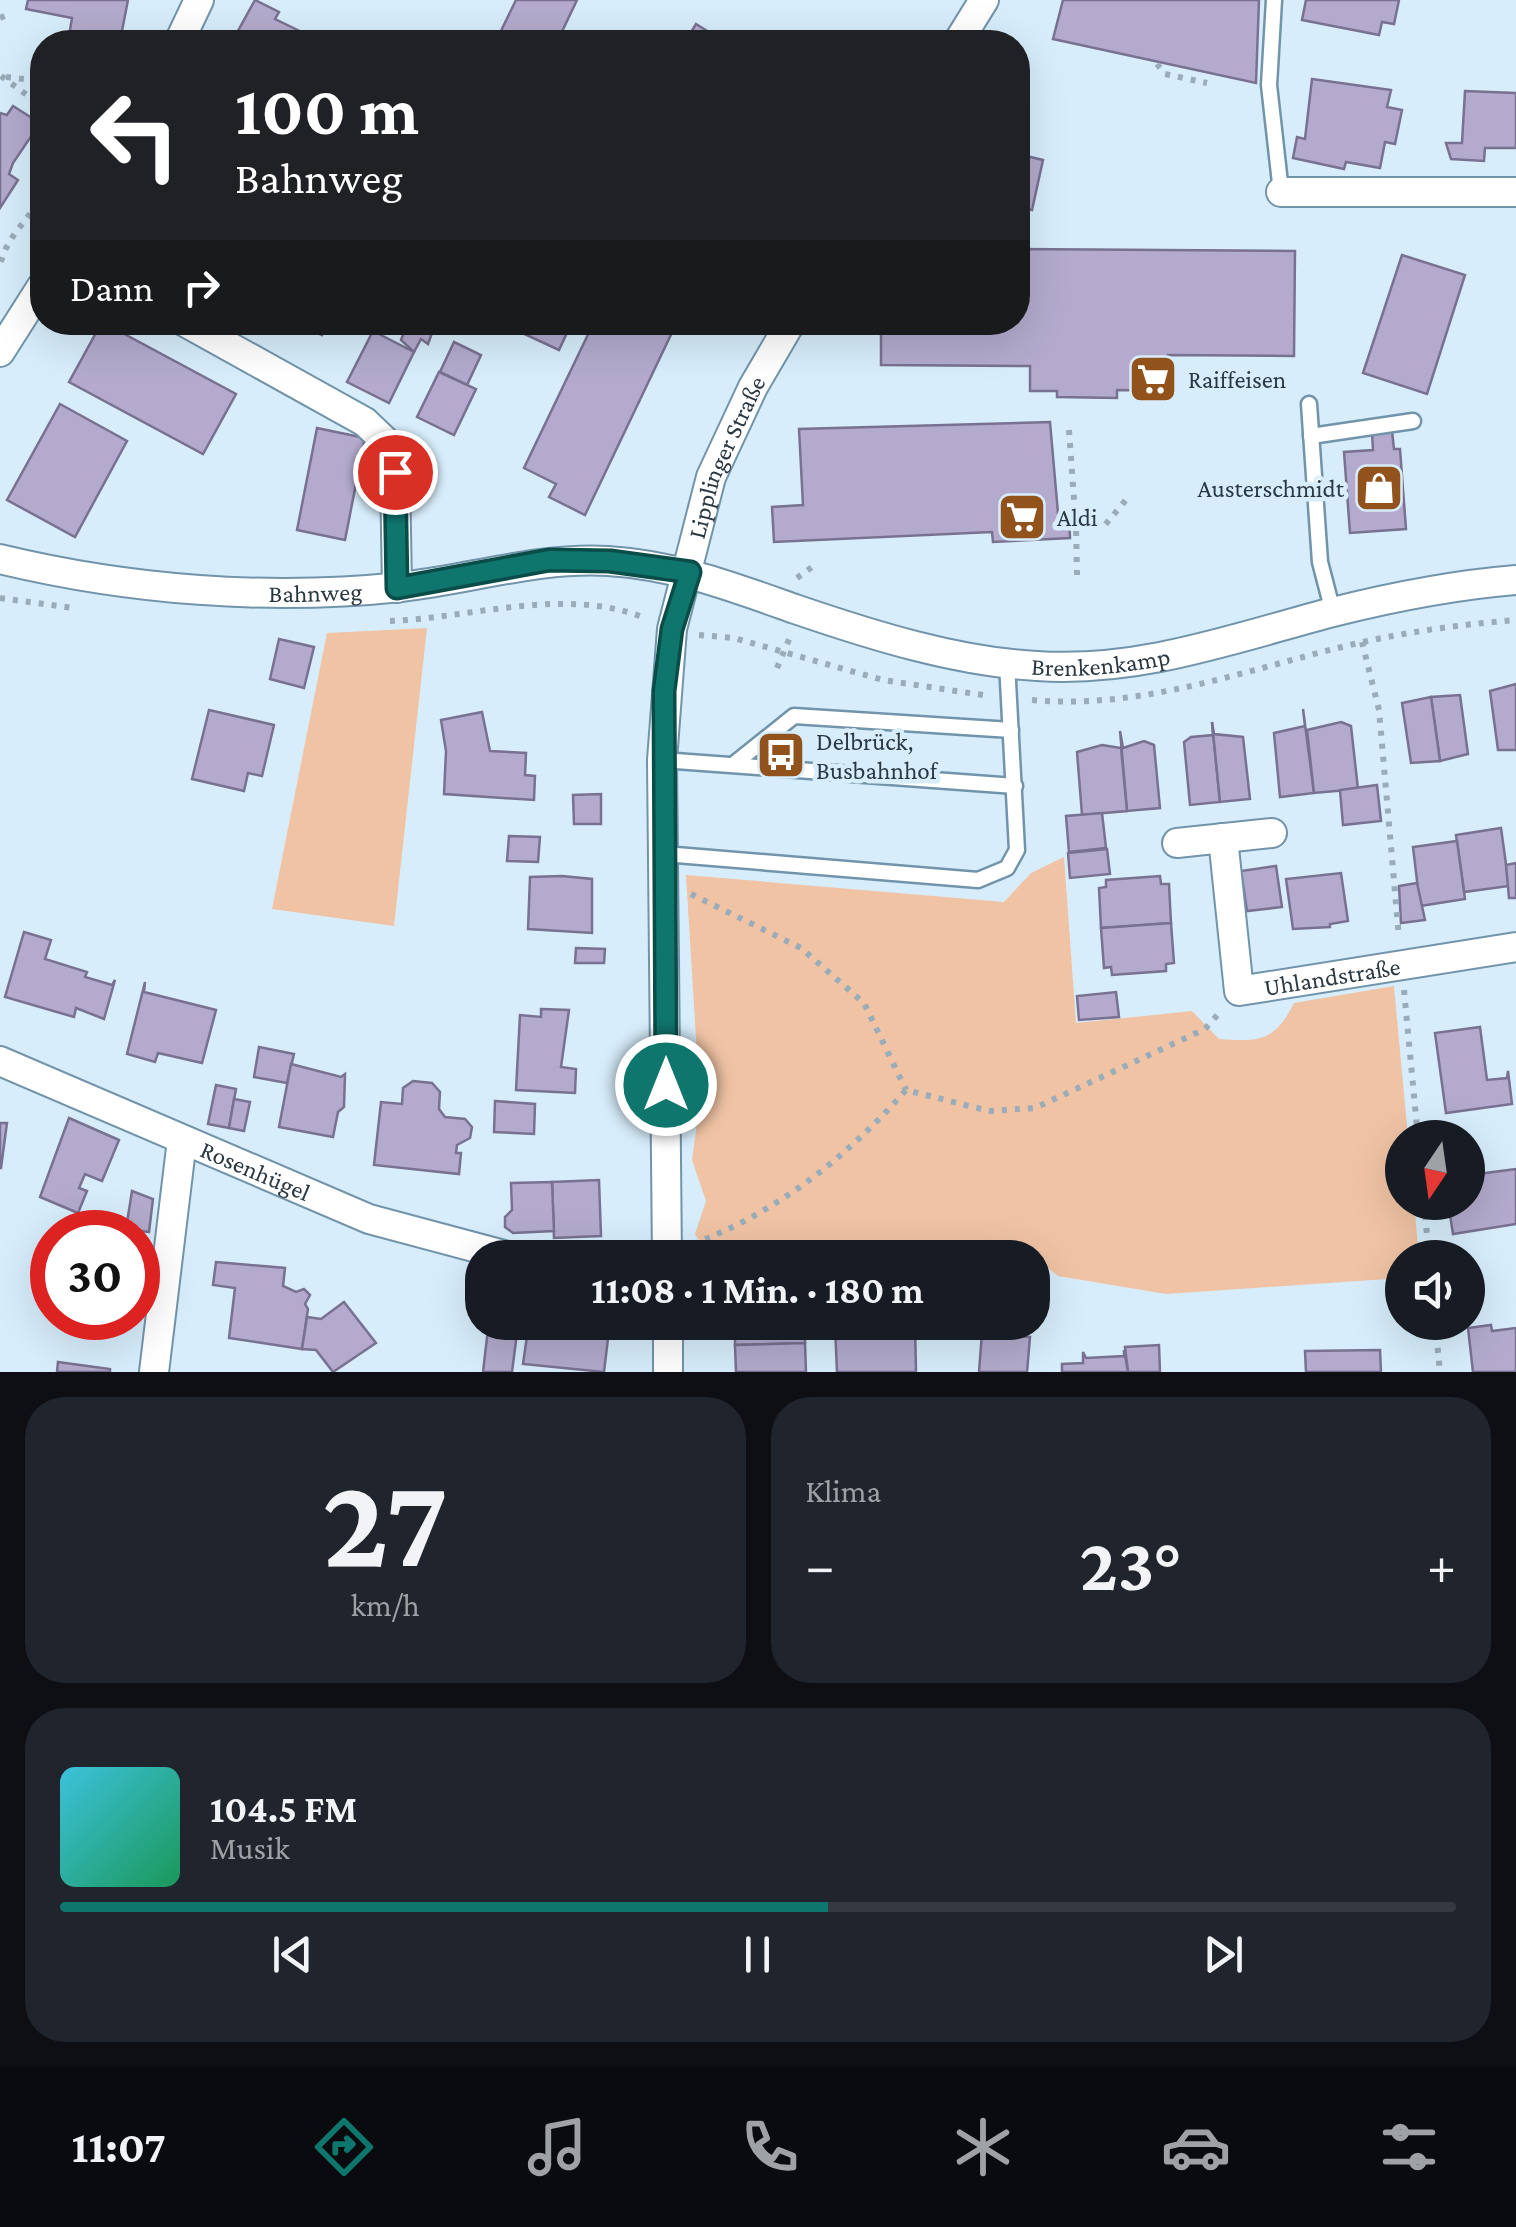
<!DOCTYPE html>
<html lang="de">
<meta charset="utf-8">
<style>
body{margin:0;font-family:"Crimson Pro",serif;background:#20242c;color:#f1f3f6;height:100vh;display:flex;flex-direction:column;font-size:38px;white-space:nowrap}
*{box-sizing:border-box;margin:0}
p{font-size:32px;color:#9ea1a6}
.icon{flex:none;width:55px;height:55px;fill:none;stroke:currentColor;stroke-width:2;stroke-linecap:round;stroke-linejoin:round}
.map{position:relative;height:1372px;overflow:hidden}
.side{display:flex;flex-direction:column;gap:25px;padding:25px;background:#0d0f14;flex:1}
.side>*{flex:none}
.guide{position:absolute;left:30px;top:30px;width:1000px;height:305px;border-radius:40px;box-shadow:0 10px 40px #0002;background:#202124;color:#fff;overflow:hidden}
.needle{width:65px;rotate:193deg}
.fabs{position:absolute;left:1385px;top:1120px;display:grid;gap:20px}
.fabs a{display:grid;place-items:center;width:100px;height:100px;border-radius:50%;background:#171b24;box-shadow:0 10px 40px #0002;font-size:50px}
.speed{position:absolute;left:30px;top:1210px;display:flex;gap:20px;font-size:50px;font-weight:700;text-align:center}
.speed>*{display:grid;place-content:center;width:130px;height:130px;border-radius:50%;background:#171b24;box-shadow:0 10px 40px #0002;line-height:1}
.speed .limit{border:15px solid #d22;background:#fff;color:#111}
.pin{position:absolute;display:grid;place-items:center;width:85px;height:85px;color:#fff;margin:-42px;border:5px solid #fff;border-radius:50%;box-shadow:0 2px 10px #0007}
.me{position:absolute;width:110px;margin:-55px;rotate:0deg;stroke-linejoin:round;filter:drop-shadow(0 0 8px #0008)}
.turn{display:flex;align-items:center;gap:35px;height:210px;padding:0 40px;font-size:45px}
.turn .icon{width:130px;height:130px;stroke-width:2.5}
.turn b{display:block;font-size:70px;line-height:85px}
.then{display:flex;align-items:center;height:95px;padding:0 40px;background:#0003;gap:20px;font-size:38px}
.big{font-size:75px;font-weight:700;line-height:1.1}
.side .widget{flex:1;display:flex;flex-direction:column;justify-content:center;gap:15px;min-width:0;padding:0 35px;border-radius:40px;background:#20242c}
.side .dial{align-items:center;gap:0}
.dial b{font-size:130px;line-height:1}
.song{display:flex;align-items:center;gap:30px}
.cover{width:120px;height:120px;border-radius:15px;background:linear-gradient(135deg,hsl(190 70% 55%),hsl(150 70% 35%))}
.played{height:10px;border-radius:5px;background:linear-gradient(90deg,#0f766e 55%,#363941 55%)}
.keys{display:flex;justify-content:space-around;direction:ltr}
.heat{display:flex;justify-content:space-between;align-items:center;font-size:55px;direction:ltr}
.side .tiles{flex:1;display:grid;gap:25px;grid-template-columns:1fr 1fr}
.widget:last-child{grid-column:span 2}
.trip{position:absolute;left:465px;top:1240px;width:585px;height:100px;border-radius:40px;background:#171b24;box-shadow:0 10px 40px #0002;font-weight:700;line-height:100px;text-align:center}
.tab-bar{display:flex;height:160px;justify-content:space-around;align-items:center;background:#090b0e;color:#9ea1a6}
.tab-bar .icon{width:70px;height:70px}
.tab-bar .current{color:#0f766e}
.tab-bar b{font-size:45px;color:#f1f3f6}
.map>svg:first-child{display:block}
.green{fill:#f0c3a4}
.building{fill:#b3aacd;stroke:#797191;stroke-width:2.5}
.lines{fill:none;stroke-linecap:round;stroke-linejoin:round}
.service-casing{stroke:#7294aa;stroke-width:19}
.minor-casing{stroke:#7294aa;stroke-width:32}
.path{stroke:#99acb9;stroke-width:6;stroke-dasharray:5 8;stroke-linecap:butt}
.service{stroke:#fff;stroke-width:14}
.minor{stroke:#fff;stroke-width:28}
.route-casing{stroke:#0a4d48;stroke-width:25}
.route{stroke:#0f766e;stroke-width:18}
.labels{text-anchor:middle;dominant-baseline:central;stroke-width:9;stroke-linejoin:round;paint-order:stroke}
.poi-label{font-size:25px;fill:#2a3842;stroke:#d7edfb;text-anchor:start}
.street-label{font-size:25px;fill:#2a3842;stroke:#d7edfb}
</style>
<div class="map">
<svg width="1516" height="1372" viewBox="0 0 1516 1372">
<rect width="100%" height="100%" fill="#d7edfb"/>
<g class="green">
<polygon points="427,628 394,926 272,909 327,633"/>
<path d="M1064,857L1076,1023L1192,1011L1219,1039C1260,1042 1275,1041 1294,1003L1394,986L1408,1137L1402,1138V1202L1414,1203L1419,1257L1402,1258V1278L1166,1294L1058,1276L1023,1248L990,1253L964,1247L932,1257L864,1258L809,1245L782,1257H709L695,1234L706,1201L692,1160L698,1116L690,1084L697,1055L686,875L1004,902L1031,873Z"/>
</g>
<g class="building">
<polygon points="28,0 128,0 120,41 68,42 72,18 26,9"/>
<polygon points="255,0 279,12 275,19 316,39 314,42 241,42 234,38"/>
<polygon points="516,0 577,0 557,42 520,42 500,33"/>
<polygon points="1063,0 1259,0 1256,83 1053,39"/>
<polygon points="1306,0 1399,0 1394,24 1382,22 1379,35 1302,20"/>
<polygon points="696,24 725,42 685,42"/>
<polygon points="1312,79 1391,90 1387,107 1402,110 1395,144 1385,142 1380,168 1346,162 1344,169 1293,158 1297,137 1305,139"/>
<polygon points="1465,91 1516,93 1516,148 1485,148 1484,161 1451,159 1446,143 1462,143"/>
<polygon points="13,106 40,123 13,163 9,174 18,180 0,208 0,113 7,115"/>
<polygon points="1018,154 1043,160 1032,210 1018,207"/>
<polygon points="1018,249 1295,251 1294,356 1168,355 1168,391 1117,390 1117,398 1057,397 1057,391 1030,391 1030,366 881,365 881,322 1018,322"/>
<polygon points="1402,255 1465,275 1427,394 1363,373"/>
<polygon points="102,322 236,394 203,454 69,382"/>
<polygon points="294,322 328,322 322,335"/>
<polygon points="408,322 436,322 428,344 421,339 414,352 401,340"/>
<polygon points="509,322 572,322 559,350 507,326"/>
<polygon points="594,322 677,322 585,515 549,497 556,484 524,468"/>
<polygon points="373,331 414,352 389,403 347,382"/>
<polygon points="454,342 481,355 467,385 440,372"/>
<polygon points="439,372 476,389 454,435 417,417"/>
<polygon points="60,404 127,441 75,537 7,500"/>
<polygon points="1050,422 1058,513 1069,512 1070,538 993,542 992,532 774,542 772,507 803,505 799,429"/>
<polygon points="317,428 365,438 345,540 297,530"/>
<polygon points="1392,431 1394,449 1400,449 1406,529 1350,533 1344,452 1373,450 1372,433"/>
<polygon points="279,639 314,647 304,688 270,679"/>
<polygon points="1516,684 1516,750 1498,750 1490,691"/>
<polygon points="1460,695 1468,754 1440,761 1431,697"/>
<polygon points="1431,697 1440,761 1411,763 1402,703"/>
<polygon points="1303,709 1314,793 1280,797 1274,733 1305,726"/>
<polygon points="209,710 274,725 262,776 248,773 244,791 192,779"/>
<polygon points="482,712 490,751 526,753 525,775 535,776 534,800 444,794 446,751 441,720"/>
<polygon points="1212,722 1220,802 1190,805 1184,742 1191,737 1213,735"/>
<polygon points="1212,722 1214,734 1243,737 1250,799 1220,802"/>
<polygon points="1341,722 1351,726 1358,789 1314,793 1307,730"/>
<polygon points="1120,731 1123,748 1144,741 1154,745 1160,808 1127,811"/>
<polygon points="1102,745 1121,748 1127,811 1082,815 1077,752"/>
<polygon points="1377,785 1381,821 1343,825 1340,790"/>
<polygon points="601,794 601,824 574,824 573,795"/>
<polygon points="1102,813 1106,848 1069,852 1066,816"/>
<polygon points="1501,828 1509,886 1464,892 1456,835"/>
<polygon points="509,836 540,837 538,862 507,861"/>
<polygon points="1457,841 1465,899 1420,906 1413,847"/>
<polygon points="1107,849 1110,874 1070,878 1068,853"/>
<polygon points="1516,863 1516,898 1509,898 1506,865"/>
<polygon points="1276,866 1282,907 1247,911 1241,871"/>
<polygon points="1341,873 1348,921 1330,924 1330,927 1293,929 1286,879"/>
<polygon points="562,876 592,879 592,933 528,929 530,877"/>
<polygon points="1160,876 1161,884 1169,884 1171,923 1101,928 1099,888 1106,887 1106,880"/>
<polygon points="1417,883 1425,920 1401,923 1399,886"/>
<polygon points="1171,923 1174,963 1166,964 1166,971 1112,975 1111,967 1104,968 1101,928"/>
<polygon points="24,932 51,940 45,959 87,972 85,977 112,985 115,980 104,1019 76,1008 74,1017 5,997"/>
<polygon points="576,948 605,949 604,963 575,963"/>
<polygon points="145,982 144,992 216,1010 202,1063 158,1053 155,1062 127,1054"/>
<polygon points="1116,992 1119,1017 1079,1020 1077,996"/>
<polygon points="541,1009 569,1010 561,1067 576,1069 575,1093 516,1090 520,1015 541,1017"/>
<polygon points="1480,1027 1487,1080 1507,1078 1508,1071 1512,1104 1446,1113 1435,1033"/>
<polygon points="259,1047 294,1054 287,1083 254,1077"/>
<polygon points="291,1064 341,1077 345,1074 344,1107 338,1112 333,1137 279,1127"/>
<polygon points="413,1081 432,1083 440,1092 439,1109 445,1117 465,1119 472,1127 470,1138 457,1145 456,1153 461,1153 459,1174 374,1165 381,1102 402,1104 403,1088"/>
<polygon points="216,1085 236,1089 229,1128 208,1124"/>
<polygon points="234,1099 250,1102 244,1131 229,1128"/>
<polygon points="495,1101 535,1104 534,1134 494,1132"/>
<polygon points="69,1118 119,1140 102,1181 85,1174 79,1188 87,1191 78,1213 40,1197"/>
<polygon points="0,1123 7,1123 1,1168 0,1168"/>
<polygon points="1468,1168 1470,1175 1516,1169 1516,1224 1453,1234 1448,1202 1468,1202"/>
<polygon points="599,1180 601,1236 554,1238 552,1182"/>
<polygon points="552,1182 554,1231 513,1233 505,1227 505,1217 512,1210 511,1183"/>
<polygon points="132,1191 153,1199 149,1232 126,1229"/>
<polygon points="216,1262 285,1268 283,1286 296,1292 304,1289 310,1295 305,1304 308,1309 302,1349 229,1338 235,1288 213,1285"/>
<polygon points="344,1302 376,1343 333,1372 316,1350 302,1349 307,1317 321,1319"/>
<polygon points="529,1322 610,1322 604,1372 523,1364"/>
<polygon points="735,1322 805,1322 805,1343 735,1345"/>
<polygon points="915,1324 916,1372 837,1372 835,1326"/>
<polygon points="1491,1325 1492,1331 1516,1328 1516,1372 1473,1372 1468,1328"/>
<polygon points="488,1329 517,1333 512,1372 483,1372"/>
<polygon points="982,1333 1030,1337 1027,1372 979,1372"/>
<polygon points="805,1343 806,1372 736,1372 735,1345"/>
<polygon points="1159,1345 1160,1372 1128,1372 1125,1347"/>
<polygon points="1124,1350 1128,1372 1062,1372 1062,1364 1083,1363 1083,1352 1086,1358 1124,1356"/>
<polygon points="1380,1350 1381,1372 1306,1372 1305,1351"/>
<polygon points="58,1362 110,1369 110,1372 57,1372"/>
</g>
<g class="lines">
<g class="service-casing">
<g id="service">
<polyline points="1274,0 1269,85 1281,192"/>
<polyline points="1309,404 1320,562 1333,612"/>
<polyline points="1311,436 1413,421"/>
<polyline points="662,760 1015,786"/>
<polyline points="734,764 794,716 1011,730"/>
<polyline points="664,854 978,880 1007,868 1017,850 1007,663"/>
</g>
</g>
<g class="minor-casing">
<g id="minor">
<polyline points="179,42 199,0"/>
<polyline points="958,42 984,0"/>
<polyline points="1281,192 1516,192"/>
<polyline points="185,322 365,422 388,444 395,472 397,588"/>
<polyline points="0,352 42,286"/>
<path id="s1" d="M0,559C129,590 268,601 401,587C471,579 538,557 608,561C675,565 733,587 795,609C871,635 957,662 1037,666C1140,673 1234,638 1333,612C1393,597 1454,585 1516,580"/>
<path id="s2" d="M1223,838L1239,991L1516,947"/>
<polyline points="1177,843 1272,833"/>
<path id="s3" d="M0,1061L369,1219L515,1258"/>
<path id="s4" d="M667,1258L662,760L672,629L711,477L753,387L791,322"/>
<polyline points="668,1322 668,1372"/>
<polyline points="154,1372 182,1140"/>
</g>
</g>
<g class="path">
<polyline points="0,18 12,13"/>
<polyline points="1157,64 1165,74 1207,83"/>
<polyline points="1,76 42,106"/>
<polyline points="6,77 42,81"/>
<polyline points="37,204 42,170"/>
<path d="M1,262C7,237 29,219 42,196"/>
<polyline points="1069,430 1076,527"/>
<polyline points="1077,575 1076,527 1105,525 1130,495"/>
<polyline points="797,578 812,567"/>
<polyline points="0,598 73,608"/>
<path d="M390,621C472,618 565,586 645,618"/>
<polyline points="699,635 734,638 883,680 989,696"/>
<polyline points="1362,642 1379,710 1399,938"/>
<polyline points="777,668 790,637"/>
<path d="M1032,700C1148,710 1252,667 1363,642C1413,631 1465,624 1516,620"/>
<polyline points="691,894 801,948 864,1003 906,1090"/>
<polyline points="1404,990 1418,1138"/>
<polyline points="1424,1202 1429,1258"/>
<path d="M693,1244C778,1212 847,1157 906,1090L989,1111L1035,1108L1205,1029L1221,1011"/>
<polyline points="1435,1322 1440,1372"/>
</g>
<use href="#service" class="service"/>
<use href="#minor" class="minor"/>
</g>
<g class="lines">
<g class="route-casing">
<polyline id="route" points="395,472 397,588 549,560 610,561 690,572 672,629 664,691 666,1085"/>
</g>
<use href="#route" class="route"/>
</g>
<defs>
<g id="supermarket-square" transform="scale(2.5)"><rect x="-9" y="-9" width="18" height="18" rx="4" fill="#92521b" stroke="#d7edfb"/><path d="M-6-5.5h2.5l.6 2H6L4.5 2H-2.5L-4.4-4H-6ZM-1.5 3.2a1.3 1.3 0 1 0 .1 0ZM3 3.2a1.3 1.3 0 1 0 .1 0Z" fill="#fff"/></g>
<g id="shop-square" transform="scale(2.5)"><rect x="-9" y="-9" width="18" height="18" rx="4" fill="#92521b" stroke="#d7edfb"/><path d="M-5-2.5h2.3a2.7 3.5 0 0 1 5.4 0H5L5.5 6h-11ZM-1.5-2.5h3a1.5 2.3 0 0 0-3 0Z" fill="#fff"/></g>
<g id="bus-square" transform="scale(2.5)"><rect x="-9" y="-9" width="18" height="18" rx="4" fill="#92521b" stroke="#d7edfb"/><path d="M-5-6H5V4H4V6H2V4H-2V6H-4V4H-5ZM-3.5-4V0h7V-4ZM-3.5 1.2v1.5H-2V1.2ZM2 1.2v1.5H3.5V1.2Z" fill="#fff"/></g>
</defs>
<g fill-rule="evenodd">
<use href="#supermarket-square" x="1153" y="379"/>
<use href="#shop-square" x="1379" y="488"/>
<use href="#supermarket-square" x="1022" y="517"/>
<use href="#bus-square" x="781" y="755"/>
</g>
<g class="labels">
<g class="poi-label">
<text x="1188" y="379">Raiffeisen</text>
<text x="1344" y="488" text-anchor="end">Austerschmidt</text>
<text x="1057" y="517">Aldi</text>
<text x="816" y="741">Delbrück,<tspan x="816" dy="29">Busbahnhof</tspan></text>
</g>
<g class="street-label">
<text stroke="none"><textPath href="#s4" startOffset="810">Lipplinger Straße</textPath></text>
<text stroke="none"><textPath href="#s1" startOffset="318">Bahnweg</textPath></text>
<text stroke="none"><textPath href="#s1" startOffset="1120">Brenkenkamp</textPath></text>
<text stroke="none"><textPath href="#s2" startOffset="248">Uhlandstraße</textPath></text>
<text stroke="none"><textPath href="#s3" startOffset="278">Rosenhügel</textPath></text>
</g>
</g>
</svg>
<div class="fabs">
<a><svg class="needle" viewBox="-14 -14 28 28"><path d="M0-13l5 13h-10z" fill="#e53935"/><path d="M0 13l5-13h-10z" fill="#9ea1a6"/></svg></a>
<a><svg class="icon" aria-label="sound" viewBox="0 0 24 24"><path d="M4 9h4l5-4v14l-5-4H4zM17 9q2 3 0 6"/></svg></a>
</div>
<div class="speed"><div class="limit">30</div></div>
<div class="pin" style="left:395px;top:472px;background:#d93025"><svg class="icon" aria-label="arrive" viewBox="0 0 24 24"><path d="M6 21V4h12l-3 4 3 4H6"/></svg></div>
<svg class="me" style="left:666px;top:1085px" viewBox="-20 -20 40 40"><circle r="17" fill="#0f766e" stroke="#fff" stroke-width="3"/><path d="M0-11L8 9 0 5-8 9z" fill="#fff"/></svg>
<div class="trip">11:08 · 1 Min. · 180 m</div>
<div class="guide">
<div class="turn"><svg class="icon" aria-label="left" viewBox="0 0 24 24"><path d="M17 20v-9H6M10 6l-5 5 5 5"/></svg><div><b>100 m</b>Bahnweg</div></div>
<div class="then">Dann<svg class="icon" aria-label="right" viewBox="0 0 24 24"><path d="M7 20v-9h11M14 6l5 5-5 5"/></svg></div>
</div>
</div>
<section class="side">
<div class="tiles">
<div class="widget dial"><b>27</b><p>km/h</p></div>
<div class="widget"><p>Klima</p>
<div class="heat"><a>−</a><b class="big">23°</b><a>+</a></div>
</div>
<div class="widget">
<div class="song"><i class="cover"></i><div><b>104.5 FM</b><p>Musik</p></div></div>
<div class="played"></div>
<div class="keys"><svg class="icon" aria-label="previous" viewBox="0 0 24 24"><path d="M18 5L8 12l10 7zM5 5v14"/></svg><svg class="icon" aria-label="pause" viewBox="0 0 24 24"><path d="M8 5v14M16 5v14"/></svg><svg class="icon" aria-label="next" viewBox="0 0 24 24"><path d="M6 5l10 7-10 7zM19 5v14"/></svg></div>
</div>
</div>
</section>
<nav class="tab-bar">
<b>11:07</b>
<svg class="icon current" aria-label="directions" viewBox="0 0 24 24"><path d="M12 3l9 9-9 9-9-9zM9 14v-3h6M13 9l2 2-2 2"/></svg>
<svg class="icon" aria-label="music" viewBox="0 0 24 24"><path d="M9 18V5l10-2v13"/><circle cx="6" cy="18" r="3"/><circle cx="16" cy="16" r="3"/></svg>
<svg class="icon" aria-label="phone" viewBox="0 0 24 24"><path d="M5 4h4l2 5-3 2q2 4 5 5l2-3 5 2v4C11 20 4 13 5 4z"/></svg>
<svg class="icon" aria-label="climate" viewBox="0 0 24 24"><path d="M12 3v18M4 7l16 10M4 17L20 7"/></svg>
<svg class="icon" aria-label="car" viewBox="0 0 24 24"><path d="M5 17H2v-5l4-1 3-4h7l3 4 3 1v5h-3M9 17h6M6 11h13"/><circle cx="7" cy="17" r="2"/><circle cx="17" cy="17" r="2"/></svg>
<svg class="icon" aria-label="filters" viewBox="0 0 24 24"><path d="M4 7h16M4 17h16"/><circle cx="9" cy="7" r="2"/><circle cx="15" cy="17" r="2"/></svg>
</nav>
